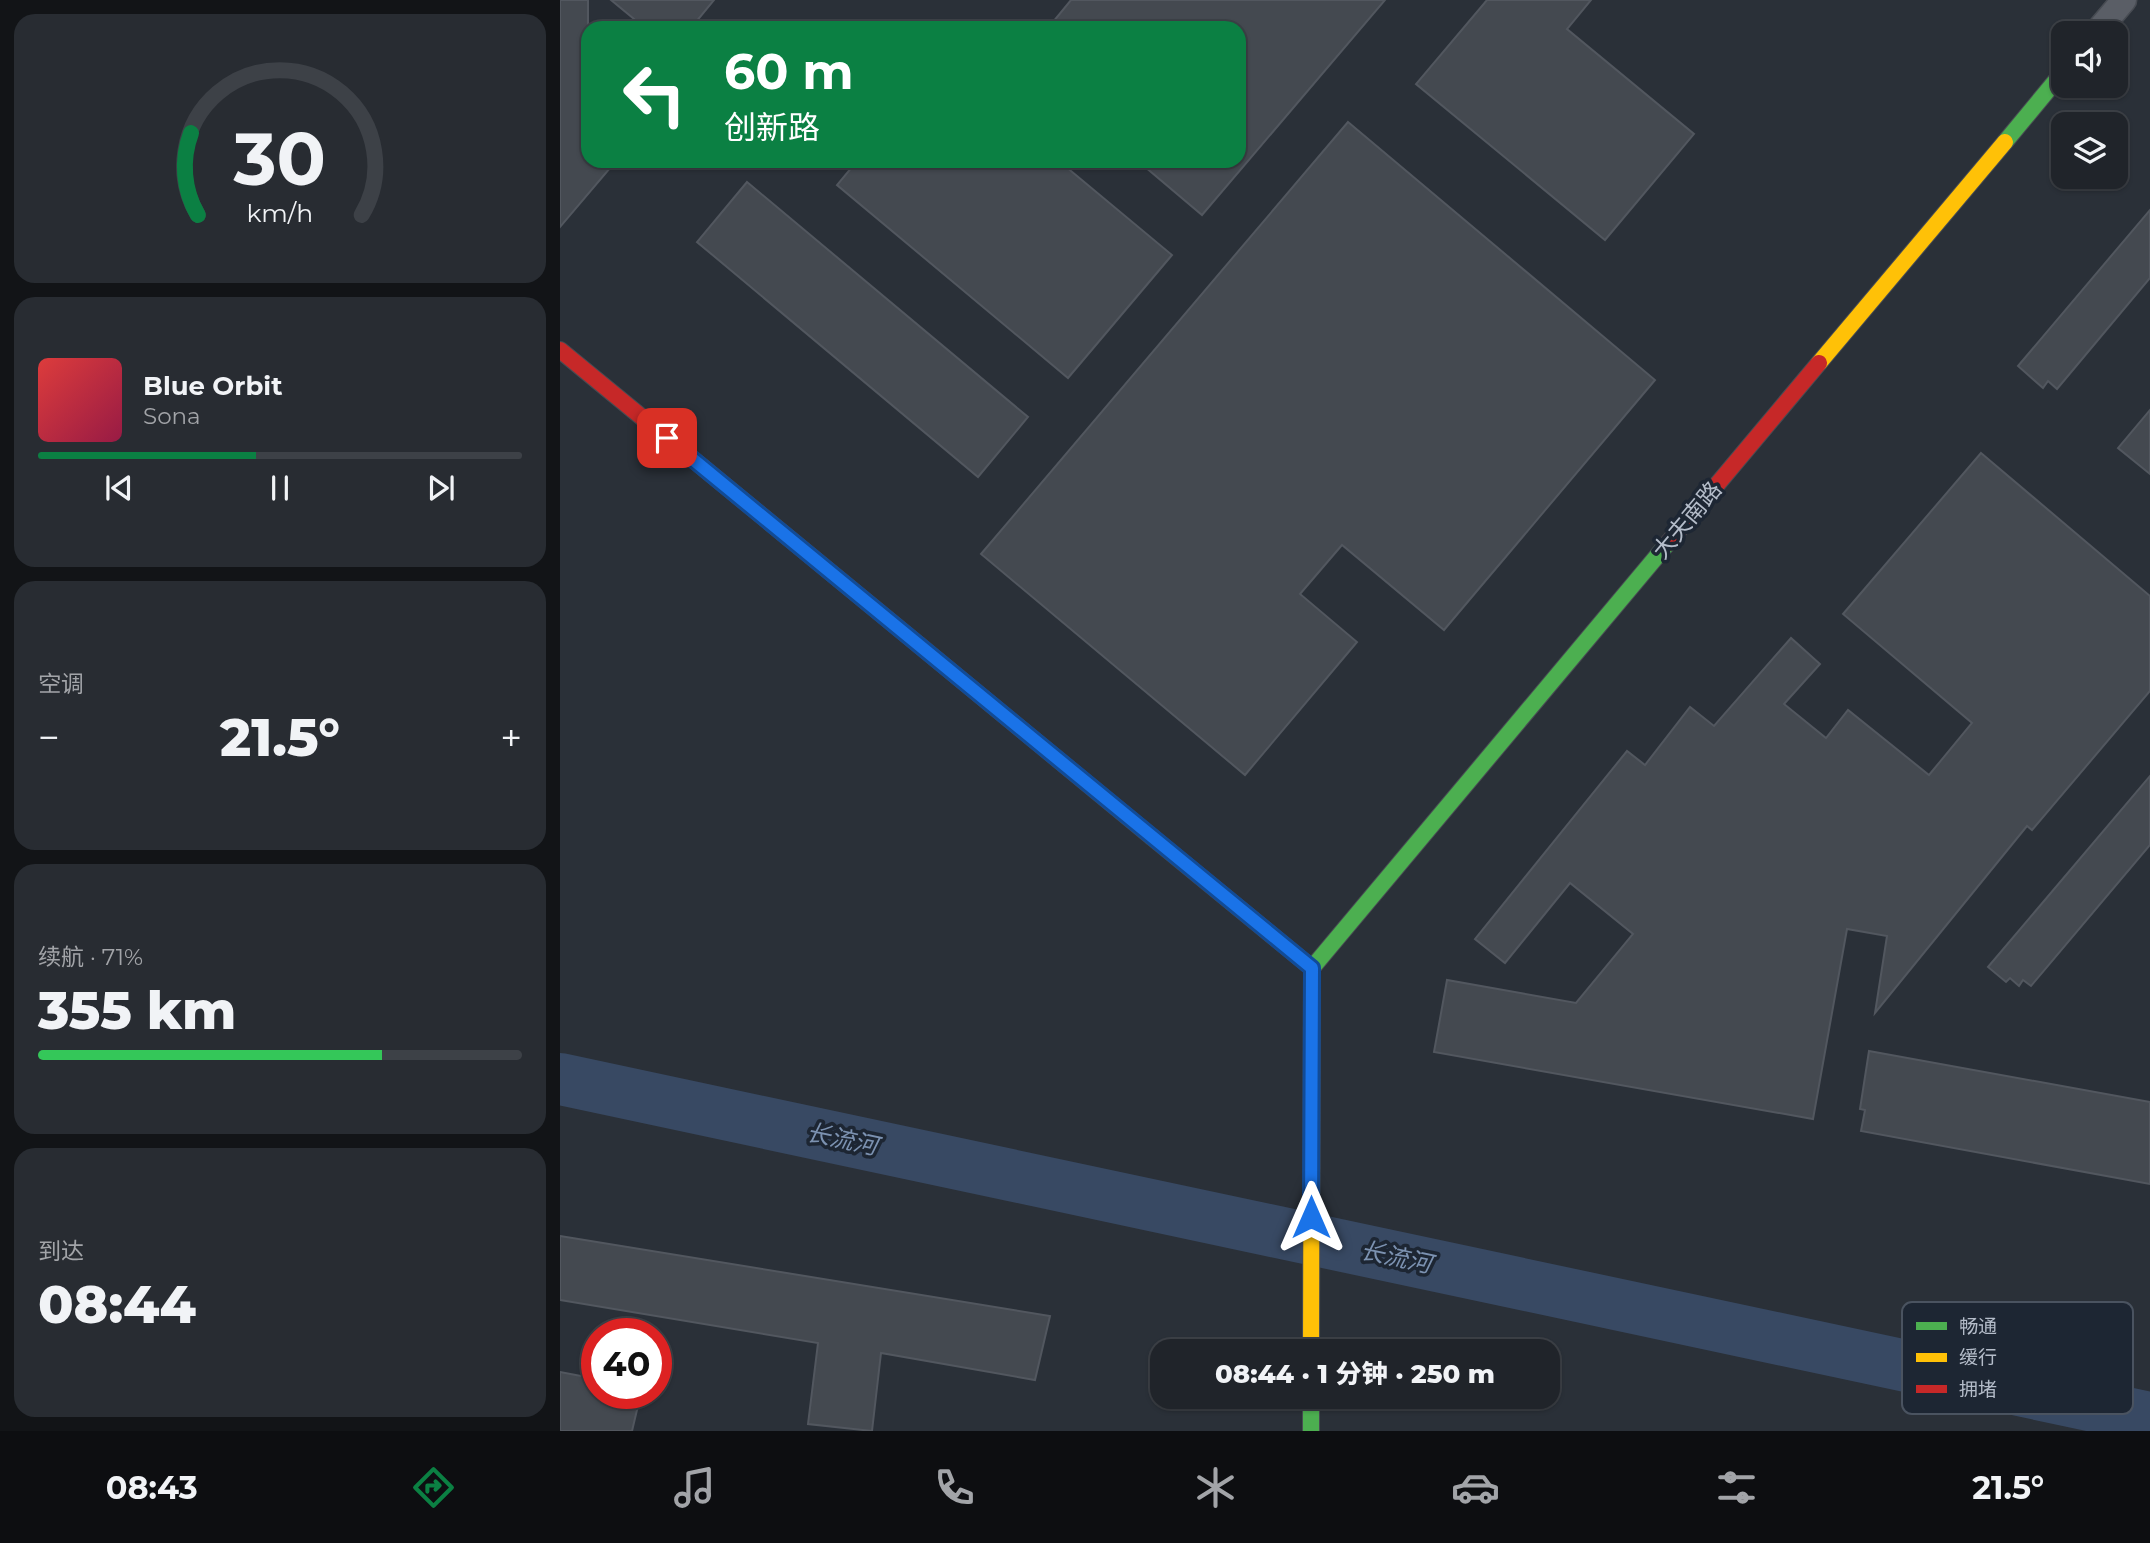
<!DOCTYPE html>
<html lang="zh">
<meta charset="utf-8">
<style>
body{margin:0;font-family:Montserrat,"Noto Sans SC",sans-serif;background:#282c32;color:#f1f3f6;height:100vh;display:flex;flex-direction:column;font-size:26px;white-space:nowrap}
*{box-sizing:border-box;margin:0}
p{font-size:23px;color:#a2a4a8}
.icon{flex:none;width:38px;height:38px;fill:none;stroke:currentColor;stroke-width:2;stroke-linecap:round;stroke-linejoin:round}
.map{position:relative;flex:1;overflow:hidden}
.panel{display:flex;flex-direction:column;gap:14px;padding:14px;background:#121417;width:560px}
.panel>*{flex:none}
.banner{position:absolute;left:21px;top:21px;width:665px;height:147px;border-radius:21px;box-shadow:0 2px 5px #0004,0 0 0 2px #3d4147;background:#0b8043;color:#fff;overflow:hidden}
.fabs{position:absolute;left:1491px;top:21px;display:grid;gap:14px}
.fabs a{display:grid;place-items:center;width:77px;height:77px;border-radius:14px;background:#20242a;box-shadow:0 2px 5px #0004,0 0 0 2px #3d4147;font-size:35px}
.speed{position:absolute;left:21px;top:1318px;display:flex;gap:14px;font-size:35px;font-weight:700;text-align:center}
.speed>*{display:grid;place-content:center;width:91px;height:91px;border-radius:50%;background:#20242a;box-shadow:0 2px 5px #0004,0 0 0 2px #3d4147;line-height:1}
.speed .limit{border:10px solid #d22;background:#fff;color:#111}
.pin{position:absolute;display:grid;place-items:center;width:60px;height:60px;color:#fff;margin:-30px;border-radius:14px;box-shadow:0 4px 10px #0006}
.me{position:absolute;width:77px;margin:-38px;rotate:0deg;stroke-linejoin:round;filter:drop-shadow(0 0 5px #0008)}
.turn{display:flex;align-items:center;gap:24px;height:147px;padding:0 28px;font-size:32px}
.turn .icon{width:91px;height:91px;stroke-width:2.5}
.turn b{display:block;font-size:49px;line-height:60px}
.big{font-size:52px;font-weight:800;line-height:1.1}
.panel .card{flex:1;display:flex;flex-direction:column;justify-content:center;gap:10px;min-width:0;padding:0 24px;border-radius:21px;background:#282c32}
.panel .dial{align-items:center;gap:0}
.dial svg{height:182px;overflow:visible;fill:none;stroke:#3d4147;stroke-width:7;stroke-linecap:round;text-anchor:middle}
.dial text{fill:#f1f3f6;stroke:none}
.song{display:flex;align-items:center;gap:21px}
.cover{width:84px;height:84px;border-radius:10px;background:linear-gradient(135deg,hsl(0 70% 55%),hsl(340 70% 35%))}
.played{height:7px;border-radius:4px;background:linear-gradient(90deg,#0b8043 45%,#3d4147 45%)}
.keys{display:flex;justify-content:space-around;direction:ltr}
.heat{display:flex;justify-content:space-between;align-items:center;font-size:38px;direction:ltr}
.charge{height:10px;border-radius:5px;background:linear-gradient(90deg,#34c759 71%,#3d4147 0)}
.trip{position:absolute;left:590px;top:1339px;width:410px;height:70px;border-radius:21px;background:#20242a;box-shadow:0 2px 5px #0004,0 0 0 2px #3d4147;font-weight:800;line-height:70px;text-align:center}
.dock{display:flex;height:112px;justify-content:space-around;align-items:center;background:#0d0e11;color:#a2a4a8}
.dock .icon{width:49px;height:49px}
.dock .on{color:#0b8043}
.dock b{font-size:32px;color:#f1f3f6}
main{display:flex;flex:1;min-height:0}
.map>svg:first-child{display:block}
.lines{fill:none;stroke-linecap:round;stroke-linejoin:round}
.river{stroke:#384963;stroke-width:52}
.building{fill:#444950;stroke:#52575f;stroke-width:2}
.street-casing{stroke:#484c53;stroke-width:27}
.fast-casing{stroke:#484c53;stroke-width:18}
.slow-casing{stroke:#484c53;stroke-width:18}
.jam-casing{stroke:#484c53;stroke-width:18}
.street{stroke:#5a5e66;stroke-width:24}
.fast{stroke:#4caf50;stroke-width:16}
.slow{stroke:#ffc107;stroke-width:16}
.jam{stroke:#c62828;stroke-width:16}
.route-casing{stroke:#114b97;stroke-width:18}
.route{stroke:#1a73e8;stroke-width:12}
.labels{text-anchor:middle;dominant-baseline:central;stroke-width:7;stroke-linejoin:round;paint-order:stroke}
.street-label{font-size:23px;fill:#b4bcc9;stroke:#1d2633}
.water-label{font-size:24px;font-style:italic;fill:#7c92b1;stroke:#1d2633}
.key{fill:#1d2633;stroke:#4a5360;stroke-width:2}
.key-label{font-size:19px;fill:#b4bcc9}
</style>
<main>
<section class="panel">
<div class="card dial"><svg viewBox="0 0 100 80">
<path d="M14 69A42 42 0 1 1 86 69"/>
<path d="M14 69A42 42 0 0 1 11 33" stroke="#0b8043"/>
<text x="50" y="56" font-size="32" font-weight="700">30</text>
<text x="50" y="72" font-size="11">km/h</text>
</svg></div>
<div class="card">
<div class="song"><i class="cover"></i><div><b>Blue Orbit</b><p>Sona</p></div></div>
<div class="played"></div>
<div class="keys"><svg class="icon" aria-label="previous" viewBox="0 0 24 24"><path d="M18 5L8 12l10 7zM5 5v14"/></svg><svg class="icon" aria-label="pause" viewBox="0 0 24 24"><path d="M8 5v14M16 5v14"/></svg><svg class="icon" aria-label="next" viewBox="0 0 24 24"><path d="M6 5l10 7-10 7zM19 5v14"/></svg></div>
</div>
<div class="card"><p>空调</p>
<div class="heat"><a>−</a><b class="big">21.5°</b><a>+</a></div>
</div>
<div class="card"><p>续航 · 71%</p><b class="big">355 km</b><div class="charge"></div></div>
<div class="card"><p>到达</p><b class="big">08:44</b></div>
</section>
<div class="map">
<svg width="1590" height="1431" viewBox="0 0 1590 1431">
<rect width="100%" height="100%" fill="#2a3038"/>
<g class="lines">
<polyline class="river" points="0,1079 1590,1418"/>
</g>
<g class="building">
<polygon points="0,0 28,0 28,161 56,161 0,227"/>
<polygon points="51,0 154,0 131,28 85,28"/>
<polygon points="511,0 825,0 642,215 578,161 679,161 679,28 488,28"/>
<polygon points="927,0 1031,0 1007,29 1134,134 1045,240 856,84"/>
<polygon points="788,122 1095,380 884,630 782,545 740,594 797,642 685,775 421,554"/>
<polygon points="297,161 499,161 612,255 508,378 277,185"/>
<polygon points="187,182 468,417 418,477 137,242"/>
<polygon points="1590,210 1590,278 1497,389 1488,381 1483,388 1458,366"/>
<polygon points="1590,410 1590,474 1558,448"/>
<polygon points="1421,453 1590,596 1590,691 1472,830 1467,826 1315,1013 1327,936 1287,929 1253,1119 874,1052 887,980 1016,1003 1073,934 1010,883 945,963 915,939 1067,751 1085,765 1130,707 1154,726 1231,638 1260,664 1224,704 1266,738 1288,710 1369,775 1412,723 1283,614"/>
<polygon points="1590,776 1590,845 1471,986 1463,980 1459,986 1450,978 1446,982 1428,967"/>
<polygon points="1309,1051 1590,1102 1590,1184 1301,1131 1305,1110 1300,1109"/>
<polygon points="0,1236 490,1316 475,1380 321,1353 312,1431 248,1424 258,1343 0,1300"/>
<polygon points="0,1372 37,1379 37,1393 81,1393 72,1431 0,1431"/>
</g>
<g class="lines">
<g class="street-casing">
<polyline id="street" points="1536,33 1564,0"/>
</g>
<g class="fast-casing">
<g id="fast">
<polyline points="1445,142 1503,72"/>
<polyline points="592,837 752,968"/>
<polyline points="752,968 1108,543"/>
<polyline points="751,1396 751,1431"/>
</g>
</g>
<g class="slow-casing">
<g id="slow">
<polyline points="1259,363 1445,142"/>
<polyline points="359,645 592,837"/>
<polyline points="751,1351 752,968"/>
</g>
</g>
<g class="jam-casing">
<g id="jam">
<polyline points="0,350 359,645"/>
<polyline points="1108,543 1259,363"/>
</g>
</g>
<use href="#street" class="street"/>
<use href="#fast" class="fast"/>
<use href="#slow" class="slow"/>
<use href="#jam" class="jam"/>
</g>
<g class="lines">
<g class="route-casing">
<polyline id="route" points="107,438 752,968 751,1217"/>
</g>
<use href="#route" class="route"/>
</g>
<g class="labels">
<g class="street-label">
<text transform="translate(1127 520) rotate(-50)">大夫南路</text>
</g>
<g class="water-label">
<text transform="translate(282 1139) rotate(12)">长流河</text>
<text transform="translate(836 1257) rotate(12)">长流河</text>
</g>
</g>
<rect x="1342" y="1302" width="231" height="112" rx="10" class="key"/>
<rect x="1356" y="1322" width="31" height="8" fill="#4caf50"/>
<rect x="1356" y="1353" width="31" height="9" fill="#ffc107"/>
<rect x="1356" y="1385" width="31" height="8" fill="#c62828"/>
<g class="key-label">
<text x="1399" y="1333">畅通</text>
<text x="1399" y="1364">缓行</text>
<text x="1399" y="1396">拥堵</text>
</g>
</svg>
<div class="fabs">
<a><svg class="icon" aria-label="sound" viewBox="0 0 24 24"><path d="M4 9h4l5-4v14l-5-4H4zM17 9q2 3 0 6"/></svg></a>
<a><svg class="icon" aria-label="layers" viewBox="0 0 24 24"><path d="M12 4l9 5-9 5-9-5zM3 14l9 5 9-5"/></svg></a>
</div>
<div class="speed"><div class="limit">40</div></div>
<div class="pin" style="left:107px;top:438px;background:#d93025"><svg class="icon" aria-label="arrive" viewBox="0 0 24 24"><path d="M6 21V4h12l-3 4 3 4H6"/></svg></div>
<svg class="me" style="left:751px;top:1217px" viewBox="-20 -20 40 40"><path d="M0-17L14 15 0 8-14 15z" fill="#1a73e8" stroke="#fff" stroke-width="4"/></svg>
<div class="trip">08:44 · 1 分钟 · 250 m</div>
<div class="banner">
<div class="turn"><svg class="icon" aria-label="left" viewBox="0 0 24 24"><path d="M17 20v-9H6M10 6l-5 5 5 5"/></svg><div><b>60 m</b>创新路</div></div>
</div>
</div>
</main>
<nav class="dock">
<b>08:43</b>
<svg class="icon on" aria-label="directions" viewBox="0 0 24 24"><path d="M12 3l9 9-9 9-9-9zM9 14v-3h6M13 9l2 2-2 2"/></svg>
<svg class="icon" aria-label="music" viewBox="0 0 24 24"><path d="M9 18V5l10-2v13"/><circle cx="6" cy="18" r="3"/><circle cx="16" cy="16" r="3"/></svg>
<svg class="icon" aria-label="phone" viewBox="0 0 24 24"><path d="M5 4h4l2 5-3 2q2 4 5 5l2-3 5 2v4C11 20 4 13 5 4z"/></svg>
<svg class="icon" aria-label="climate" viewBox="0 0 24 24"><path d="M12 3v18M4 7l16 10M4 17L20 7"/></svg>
<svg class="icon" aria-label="car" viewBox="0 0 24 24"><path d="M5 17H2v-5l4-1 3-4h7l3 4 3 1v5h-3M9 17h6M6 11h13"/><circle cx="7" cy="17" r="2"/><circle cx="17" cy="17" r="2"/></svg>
<svg class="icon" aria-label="filters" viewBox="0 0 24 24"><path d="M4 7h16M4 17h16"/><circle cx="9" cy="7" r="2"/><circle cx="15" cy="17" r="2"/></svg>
<b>21.5°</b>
</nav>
